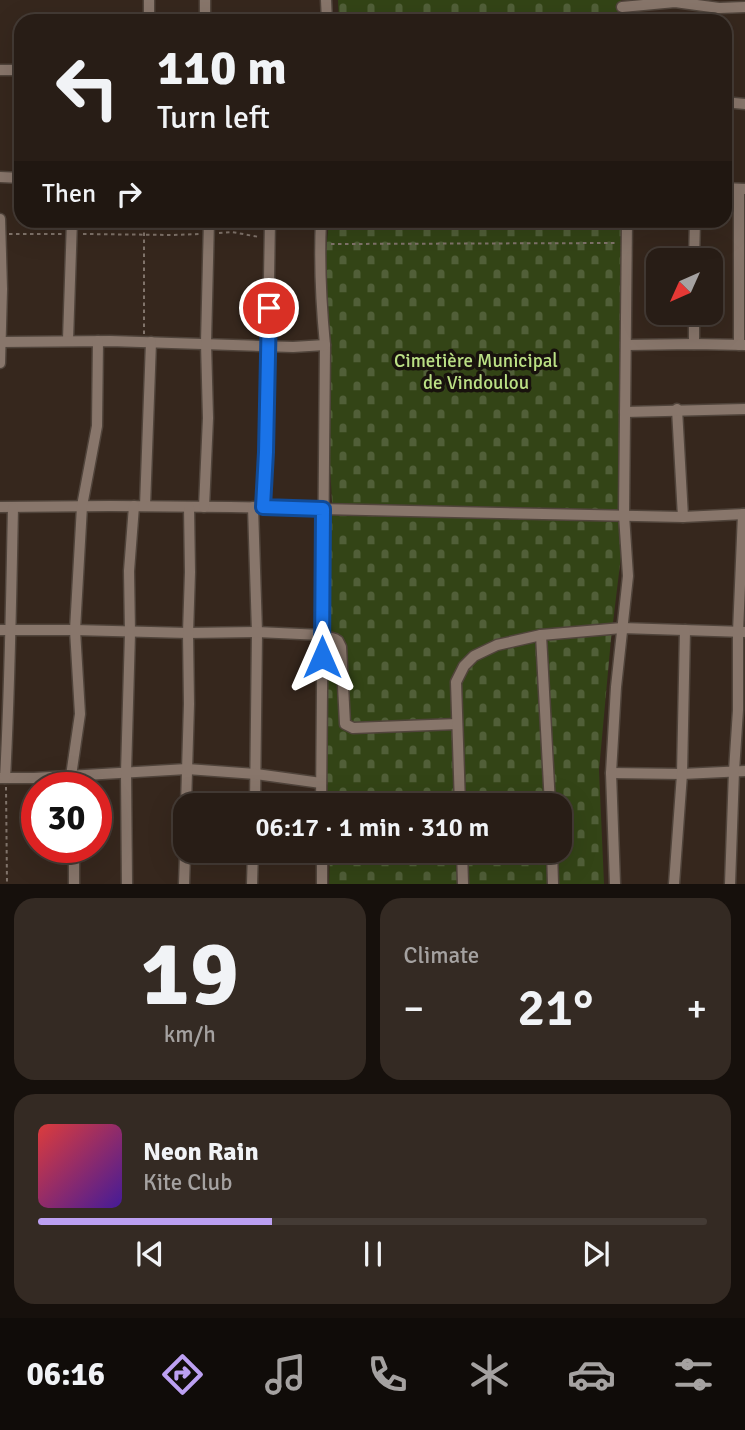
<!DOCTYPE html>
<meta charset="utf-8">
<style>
body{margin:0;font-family:Signika,sans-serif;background:#342a23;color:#f1f3f6;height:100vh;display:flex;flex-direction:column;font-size:26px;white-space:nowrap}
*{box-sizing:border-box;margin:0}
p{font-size:23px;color:#a5a2a1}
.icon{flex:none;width:38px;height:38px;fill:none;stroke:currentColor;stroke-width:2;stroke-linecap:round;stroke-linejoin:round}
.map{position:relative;height:884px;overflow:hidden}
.details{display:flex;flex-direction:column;gap:14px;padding:14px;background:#16100c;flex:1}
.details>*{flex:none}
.guide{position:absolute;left:14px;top:14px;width:718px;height:214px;border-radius:21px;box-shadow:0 7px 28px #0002,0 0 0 2px #443b35;background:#281d16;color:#f1f3f6;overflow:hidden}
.needle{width:46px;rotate:225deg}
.buttons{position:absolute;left:646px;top:248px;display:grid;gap:14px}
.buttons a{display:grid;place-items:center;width:77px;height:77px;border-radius:14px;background:#281d16;box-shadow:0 7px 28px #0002,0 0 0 2px #443b35;font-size:35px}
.speed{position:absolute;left:21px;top:772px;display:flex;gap:14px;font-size:35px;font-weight:700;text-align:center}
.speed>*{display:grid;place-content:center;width:91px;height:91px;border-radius:50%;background:#281d16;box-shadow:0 7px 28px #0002,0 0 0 2px #443b35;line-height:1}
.speed .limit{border:10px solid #d22;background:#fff;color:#111}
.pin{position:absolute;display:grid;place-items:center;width:60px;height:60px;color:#fff;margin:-30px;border:4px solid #fff;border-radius:50%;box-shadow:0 2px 7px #0007}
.me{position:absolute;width:77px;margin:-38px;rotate:0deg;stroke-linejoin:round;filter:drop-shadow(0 0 5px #0008)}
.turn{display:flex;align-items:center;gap:24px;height:147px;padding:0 28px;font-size:32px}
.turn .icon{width:91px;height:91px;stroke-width:2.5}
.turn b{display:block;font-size:49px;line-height:60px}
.then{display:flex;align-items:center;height:66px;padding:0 28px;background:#0003;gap:14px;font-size:26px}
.big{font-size:52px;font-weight:600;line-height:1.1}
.details .widget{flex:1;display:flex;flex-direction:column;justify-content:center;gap:10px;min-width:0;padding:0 24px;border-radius:21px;background:#342a23}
.details .dial{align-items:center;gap:0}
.dial b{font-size:91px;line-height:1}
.song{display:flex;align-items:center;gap:21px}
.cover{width:84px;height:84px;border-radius:10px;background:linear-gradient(135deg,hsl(0 70% 55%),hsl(260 70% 35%))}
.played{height:7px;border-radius:4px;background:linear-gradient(90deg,#bca0f2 35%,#443b35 35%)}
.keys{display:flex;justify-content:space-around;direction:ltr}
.heat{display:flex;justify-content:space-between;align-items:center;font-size:38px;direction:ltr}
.details .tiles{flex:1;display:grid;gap:14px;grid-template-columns:1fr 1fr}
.widget:last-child{grid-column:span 2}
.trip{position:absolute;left:173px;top:793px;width:399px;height:70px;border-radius:21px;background:#281d16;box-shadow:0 7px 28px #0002,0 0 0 2px #443b35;font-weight:600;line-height:70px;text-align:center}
.menu{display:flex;height:112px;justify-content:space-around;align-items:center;background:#100c09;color:#a5a2a1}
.menu .icon{width:49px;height:49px}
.menu .active{color:#bca0f2}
.menu b{font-size:32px;color:#f1f3f6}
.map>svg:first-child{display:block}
.cemetery{fill:url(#cemetery-stones)}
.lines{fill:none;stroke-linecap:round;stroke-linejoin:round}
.minor-casing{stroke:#50443b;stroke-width:13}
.path{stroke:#81746b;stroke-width:2;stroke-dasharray:3.5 3.5;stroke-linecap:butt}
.minor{stroke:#88766b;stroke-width:10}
.route-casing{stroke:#114b97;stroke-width:18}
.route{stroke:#1a73e8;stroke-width:12}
.labels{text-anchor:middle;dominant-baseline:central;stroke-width:7;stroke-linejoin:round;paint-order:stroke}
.park-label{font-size:19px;fill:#bbe085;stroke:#18120d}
</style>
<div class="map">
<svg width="745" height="884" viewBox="0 0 745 884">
<defs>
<pattern id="cemetery-stones" width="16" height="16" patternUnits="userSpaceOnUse" patternTransform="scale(1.75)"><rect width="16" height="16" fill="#334416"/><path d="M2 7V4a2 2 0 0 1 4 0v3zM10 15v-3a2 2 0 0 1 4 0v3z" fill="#515f38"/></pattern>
</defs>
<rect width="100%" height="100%" fill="#36271d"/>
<g class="cemetery">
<polygon points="338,0 621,0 621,21 339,21"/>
<polygon points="329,221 628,221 625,523 611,639 599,770 604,884 329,884 330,851 560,850 560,805 328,805 322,635 332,502 321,300"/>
</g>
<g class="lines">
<g class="minor-casing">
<g id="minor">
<polyline points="326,0 327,21"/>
<polyline points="622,7 675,2 719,8 745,7"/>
<polyline points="149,21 149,0"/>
<polyline points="205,21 205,0"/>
<polyline points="0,70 21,70"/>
<polyline points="724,102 745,104"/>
<polyline points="0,177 21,178"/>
<polyline points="724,188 745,189"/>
<polyline points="739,189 739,345"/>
<polyline points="0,219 2,289 0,363"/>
<path d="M321,220C319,262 321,304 325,345L321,805"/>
<polyline points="694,261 695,220"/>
<polyline points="694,313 694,344"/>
<polyline points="68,340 72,220"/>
<polyline points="0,342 110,341 293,347 325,345"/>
<polyline points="627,345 694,344 745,345"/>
<polyline points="677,409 683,517"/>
<polyline points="625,412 745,409"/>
<polyline points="145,506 151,342"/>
<polyline points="0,507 110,506 230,507 683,517 745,514"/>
<polyline points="204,507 208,418 206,343 209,220"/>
<polyline points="253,507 257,632 255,805"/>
<polyline points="263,507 266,452 270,220"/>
<polyline points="0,630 75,630 188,633 257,632 322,635 335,639 338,641 341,647 345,724 353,728 457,724"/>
<polyline points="541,635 550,805"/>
<polyline points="611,773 682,774 745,771"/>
<polyline points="0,778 34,778 187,769 256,774 321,783"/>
<path d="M5,778C10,688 11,598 13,508"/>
<polyline points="71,788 71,776 80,714 75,630 82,506 97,426 98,341"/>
<polyline points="186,805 189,704 188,633 190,572 189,507"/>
<polyline points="460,805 456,682 464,666 474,656 497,645 541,635 622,628 745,632"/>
<polyline points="322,850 322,884"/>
<polyline points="462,850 463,884"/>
<polyline points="552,850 553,884"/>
<polyline points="74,884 74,847"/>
<polyline points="127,884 126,773 130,633 129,571 134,506"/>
<polyline points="184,884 186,827"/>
<polyline points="252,884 253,850"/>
<polyline points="615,884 611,773 616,687 628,576 624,515 627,220"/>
<polyline points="674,884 682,774 685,630"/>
<polyline points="730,884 734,771 738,710 738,632 743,514"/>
</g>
</g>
<g class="path">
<polyline points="219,233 232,232 259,237"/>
<polyline points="9,234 63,234"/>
<polyline points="83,234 174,235 199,234"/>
<polyline points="331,244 616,243"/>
<polyline points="144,334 144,220"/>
<polyline points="6,787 7,884"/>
</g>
<use href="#minor" class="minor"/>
</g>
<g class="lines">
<g class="route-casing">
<polyline id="route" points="269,308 266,452 263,507 323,509 322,657"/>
</g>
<use href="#route" class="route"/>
</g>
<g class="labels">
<g class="park-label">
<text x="476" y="361">Cimetière Municipal<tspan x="476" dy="22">de Vindoulou</tspan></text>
</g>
</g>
</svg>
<div class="buttons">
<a><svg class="needle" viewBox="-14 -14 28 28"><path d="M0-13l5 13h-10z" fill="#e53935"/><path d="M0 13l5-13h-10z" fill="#a5a2a1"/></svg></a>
</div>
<div class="speed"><div class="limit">30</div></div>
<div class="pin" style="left:269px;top:308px;background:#d93025"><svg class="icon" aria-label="arrive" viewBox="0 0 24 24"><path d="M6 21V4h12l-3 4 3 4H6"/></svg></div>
<svg class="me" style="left:322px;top:657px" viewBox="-20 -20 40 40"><path d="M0-17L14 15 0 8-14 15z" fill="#1a73e8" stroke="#fff" stroke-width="4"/></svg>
<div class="trip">06:17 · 1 min · 310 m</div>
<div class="guide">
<div class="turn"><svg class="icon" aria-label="left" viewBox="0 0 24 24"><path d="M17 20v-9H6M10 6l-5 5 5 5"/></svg><div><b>110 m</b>Turn left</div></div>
<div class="then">Then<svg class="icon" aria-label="right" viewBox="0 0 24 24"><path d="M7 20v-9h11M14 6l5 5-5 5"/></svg></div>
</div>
</div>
<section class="details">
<div class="tiles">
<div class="widget dial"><b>19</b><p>km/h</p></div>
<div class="widget"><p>Climate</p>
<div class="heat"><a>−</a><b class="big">21°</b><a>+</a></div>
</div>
<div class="widget">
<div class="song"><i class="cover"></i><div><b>Neon Rain</b><p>Kite Club</p></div></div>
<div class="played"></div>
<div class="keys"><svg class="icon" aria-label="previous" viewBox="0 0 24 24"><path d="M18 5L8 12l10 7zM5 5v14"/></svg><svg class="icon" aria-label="pause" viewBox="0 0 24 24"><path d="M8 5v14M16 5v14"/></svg><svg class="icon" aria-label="next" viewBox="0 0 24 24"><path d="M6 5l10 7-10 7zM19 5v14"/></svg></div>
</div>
</div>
</section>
<nav class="menu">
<b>06:16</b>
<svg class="icon active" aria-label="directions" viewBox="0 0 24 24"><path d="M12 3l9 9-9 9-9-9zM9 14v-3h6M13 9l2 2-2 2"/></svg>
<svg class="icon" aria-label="music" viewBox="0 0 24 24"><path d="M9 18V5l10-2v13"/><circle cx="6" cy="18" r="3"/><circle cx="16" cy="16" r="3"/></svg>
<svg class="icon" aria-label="phone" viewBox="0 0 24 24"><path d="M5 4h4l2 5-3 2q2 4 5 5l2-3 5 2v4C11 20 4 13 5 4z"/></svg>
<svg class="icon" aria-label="climate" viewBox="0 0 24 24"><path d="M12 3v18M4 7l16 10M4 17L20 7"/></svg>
<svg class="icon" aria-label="car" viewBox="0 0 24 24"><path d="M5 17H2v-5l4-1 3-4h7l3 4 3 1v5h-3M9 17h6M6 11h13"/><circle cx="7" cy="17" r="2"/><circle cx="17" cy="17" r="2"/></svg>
<svg class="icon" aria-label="filters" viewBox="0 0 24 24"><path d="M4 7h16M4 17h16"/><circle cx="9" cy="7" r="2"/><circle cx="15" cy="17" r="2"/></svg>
</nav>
